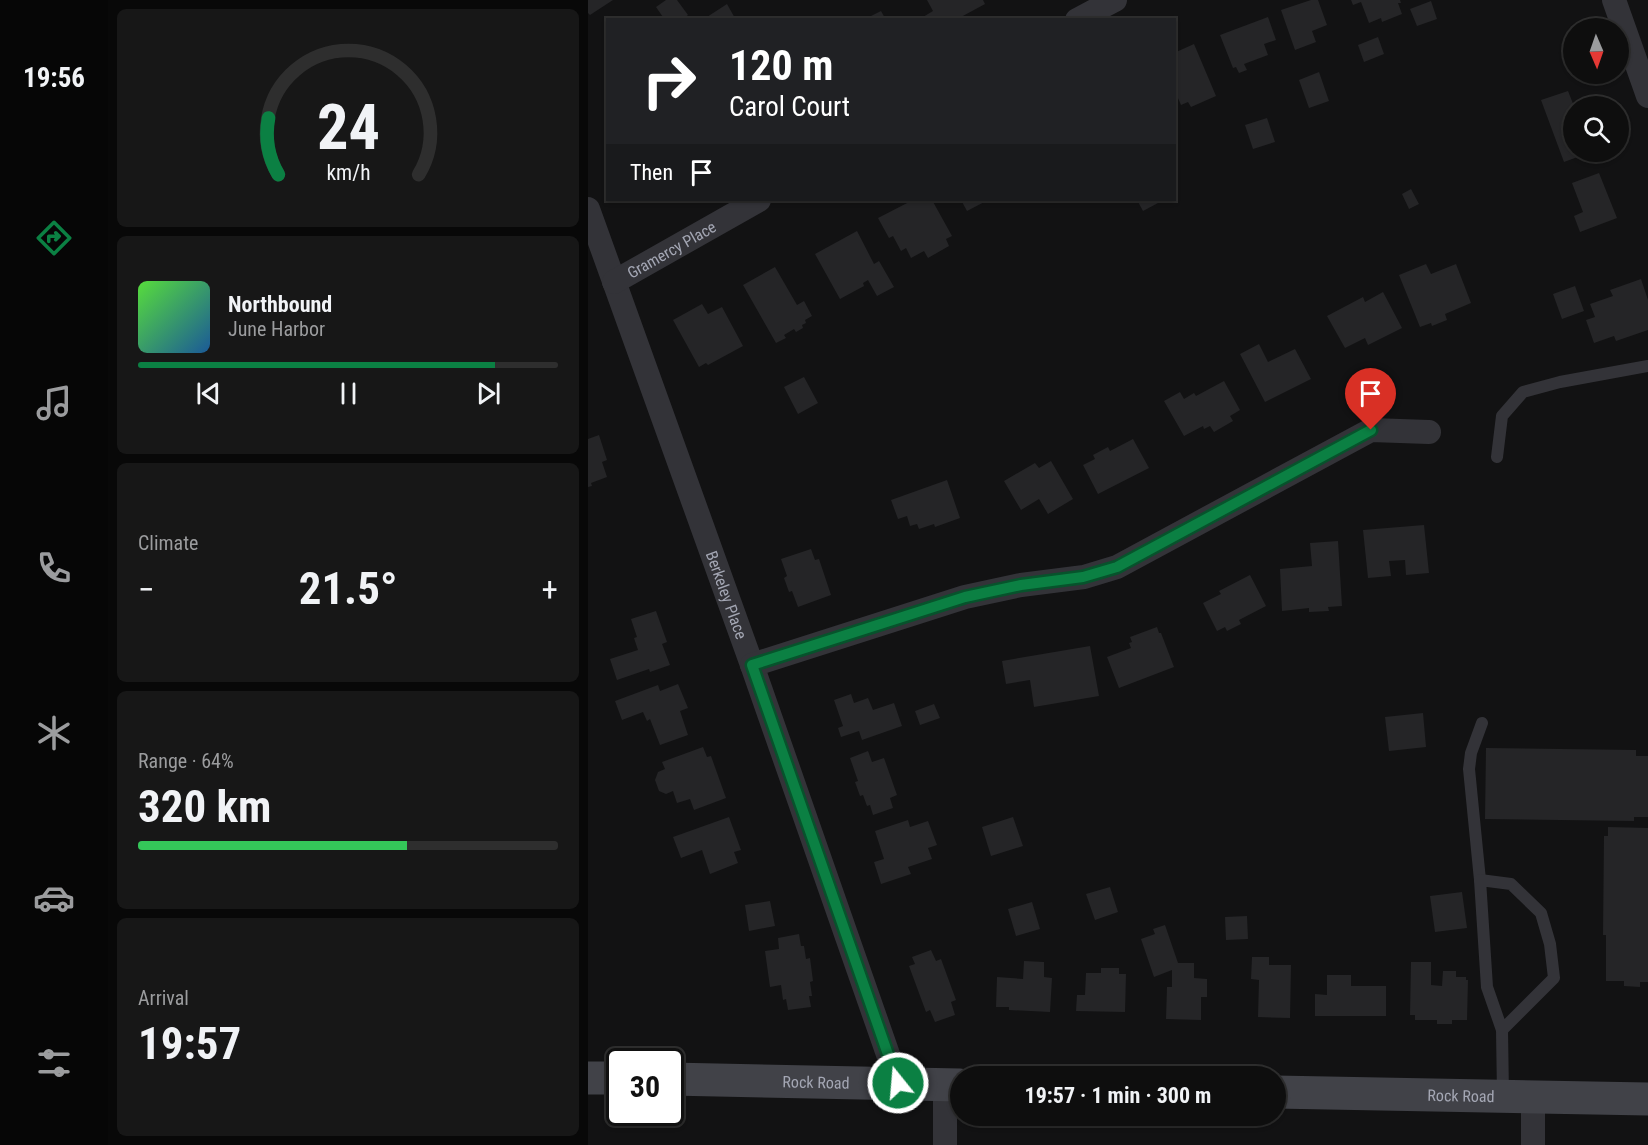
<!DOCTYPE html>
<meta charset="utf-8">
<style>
body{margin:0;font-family:"Roboto Condensed",sans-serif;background:#171717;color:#f1f3f6;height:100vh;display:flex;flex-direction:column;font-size:22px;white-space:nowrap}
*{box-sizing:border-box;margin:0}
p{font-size:20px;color:#9b9c9e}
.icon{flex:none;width:33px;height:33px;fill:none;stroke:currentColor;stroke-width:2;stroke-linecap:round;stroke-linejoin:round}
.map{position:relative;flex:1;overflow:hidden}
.drawer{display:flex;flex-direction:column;gap:9px;padding:9px;background:#080808;width:480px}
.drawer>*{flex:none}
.banner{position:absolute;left:18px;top:18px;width:570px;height:183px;border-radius:0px;box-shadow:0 2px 4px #0004,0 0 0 2px #2e2e2e;background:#202124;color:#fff;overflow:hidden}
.needle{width:39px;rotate:178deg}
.buttons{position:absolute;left:975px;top:18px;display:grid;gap:12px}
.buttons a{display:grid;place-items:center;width:66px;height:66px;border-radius:50%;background:#0e0e0e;box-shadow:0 2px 4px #0004,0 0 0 2px #2e2e2e;font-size:30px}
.speed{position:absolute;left:18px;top:1048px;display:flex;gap:12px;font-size:30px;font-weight:700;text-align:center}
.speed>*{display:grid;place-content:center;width:78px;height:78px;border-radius:50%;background:#0e0e0e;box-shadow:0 2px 4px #0004,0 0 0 2px #2e2e2e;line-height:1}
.speed .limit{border:3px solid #111;border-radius:9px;background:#fff;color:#111}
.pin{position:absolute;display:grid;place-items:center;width:51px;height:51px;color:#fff;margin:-62px -26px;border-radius:50% 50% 50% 0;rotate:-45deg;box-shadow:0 0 6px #0007}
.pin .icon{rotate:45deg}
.me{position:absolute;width:66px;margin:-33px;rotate:343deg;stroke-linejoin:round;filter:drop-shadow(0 0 4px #0008)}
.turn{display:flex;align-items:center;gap:21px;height:126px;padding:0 24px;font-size:27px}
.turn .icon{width:78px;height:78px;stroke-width:2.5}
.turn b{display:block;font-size:42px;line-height:51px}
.then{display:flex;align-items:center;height:57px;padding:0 24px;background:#0003;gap:12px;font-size:22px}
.big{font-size:45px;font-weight:700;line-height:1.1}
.drawer .card{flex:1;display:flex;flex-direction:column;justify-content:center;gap:9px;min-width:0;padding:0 21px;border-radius:9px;background:#171717}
.drawer .dial{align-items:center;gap:0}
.dial svg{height:156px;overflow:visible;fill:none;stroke:#2e2e2e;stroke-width:7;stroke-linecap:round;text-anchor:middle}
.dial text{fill:#f1f3f6;stroke:none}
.song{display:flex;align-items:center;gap:18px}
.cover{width:72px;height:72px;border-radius:9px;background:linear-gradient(135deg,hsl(110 70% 55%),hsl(210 70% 35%))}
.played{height:6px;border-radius:3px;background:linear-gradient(90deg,#0b8043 85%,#2e2e2e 85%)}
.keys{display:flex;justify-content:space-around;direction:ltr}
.heat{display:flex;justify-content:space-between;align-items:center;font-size:33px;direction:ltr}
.charge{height:9px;border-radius:4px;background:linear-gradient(90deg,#34c759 64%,#2e2e2e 0)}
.trip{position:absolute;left:362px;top:1066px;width:336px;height:60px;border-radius:30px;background:#0e0e0e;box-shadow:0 2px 4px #0004,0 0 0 2px #2e2e2e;font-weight:700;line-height:60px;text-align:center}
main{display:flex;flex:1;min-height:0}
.dock{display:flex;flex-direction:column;width:108px;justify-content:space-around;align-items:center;background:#060606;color:#9b9c9e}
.dock .icon{width:42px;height:42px}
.dock .selected{color:#0b8043}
.dock b{font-size:27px;color:#f1f3f6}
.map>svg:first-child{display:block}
.building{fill:#252527}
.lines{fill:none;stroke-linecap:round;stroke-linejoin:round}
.lane{stroke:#333338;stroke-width:12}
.street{stroke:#333338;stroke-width:24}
.secondary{stroke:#414248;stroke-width:33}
.route-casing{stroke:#07532c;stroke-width:15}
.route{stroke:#0b8043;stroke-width:10}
.labels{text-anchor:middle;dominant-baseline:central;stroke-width:6;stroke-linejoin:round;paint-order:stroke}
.street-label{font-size:16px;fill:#a4a7b4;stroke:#0d0d0e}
</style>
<main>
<nav class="dock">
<b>19:56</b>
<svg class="icon selected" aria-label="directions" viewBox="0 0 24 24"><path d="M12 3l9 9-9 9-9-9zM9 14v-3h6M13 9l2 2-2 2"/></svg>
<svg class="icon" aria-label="music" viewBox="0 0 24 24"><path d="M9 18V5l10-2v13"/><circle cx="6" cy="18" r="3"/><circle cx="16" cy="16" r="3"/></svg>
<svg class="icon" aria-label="phone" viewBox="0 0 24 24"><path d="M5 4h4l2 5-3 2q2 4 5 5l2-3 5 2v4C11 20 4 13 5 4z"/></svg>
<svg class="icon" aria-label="climate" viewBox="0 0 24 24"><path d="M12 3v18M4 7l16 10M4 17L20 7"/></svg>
<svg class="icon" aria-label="car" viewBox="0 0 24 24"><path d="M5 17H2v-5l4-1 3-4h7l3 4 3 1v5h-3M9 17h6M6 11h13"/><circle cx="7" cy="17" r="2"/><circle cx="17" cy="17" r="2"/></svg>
<svg class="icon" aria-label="filters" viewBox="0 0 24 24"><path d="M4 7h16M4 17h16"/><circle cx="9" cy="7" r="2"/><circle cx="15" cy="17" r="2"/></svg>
</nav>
<section class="drawer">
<div class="card dial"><svg viewBox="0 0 100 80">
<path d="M14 69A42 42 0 1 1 86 69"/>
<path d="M14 69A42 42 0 0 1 9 40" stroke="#0b8043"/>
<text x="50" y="56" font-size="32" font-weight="700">24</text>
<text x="50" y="72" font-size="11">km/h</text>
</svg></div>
<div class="card">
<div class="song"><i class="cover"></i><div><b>Northbound</b><p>June Harbor</p></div></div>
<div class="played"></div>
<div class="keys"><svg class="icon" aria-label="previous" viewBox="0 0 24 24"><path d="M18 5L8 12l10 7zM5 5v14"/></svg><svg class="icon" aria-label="pause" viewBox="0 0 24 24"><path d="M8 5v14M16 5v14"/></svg><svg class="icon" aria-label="next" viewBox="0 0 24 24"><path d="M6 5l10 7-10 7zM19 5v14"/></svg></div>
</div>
<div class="card"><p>Climate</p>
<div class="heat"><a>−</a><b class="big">21.5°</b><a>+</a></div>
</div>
<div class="card"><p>Range · 64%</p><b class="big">320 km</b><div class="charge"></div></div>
<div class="card"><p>Arrival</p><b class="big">19:57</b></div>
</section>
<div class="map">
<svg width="1060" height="1145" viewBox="0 0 1060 1145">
<rect width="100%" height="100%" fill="#121213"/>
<g class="building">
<polygon points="0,0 25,0 2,15 0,13"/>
<polygon points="78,0 89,0 100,15 94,20 77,20 68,7"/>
<polygon points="339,0 395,0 397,4 373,17 374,20 336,20 335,17 345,11"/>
<polygon points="723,0 730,0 739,25 724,31 728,42 707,50 693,10"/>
<polygon points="763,0 812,0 813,3 810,3 814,14 794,22 793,18 781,23 773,2 765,5"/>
<polygon points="843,1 849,19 829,26 822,9"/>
<polygon points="139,4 148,20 120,20 119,17"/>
<polygon points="293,11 298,20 275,20"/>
<polygon points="680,17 688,40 676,44 680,55 656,64 659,70 651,73 648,67 645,68 632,35"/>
<polygon points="790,37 796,54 776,62 770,45"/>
<polygon points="606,44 628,96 603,107 600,102 593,105 586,89 586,63 589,62 586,53"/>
<polygon points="731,72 741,101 721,108 711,80"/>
<polygon points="980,91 986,106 986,152 994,152 995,155 976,162 953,100"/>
<polygon points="679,118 687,142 665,149 657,125"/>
<polygon points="1011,173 1029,218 992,232 986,216 995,212 984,183"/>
<polygon points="823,189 831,204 821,209 814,194"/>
<polygon points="325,200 344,200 364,236 358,239 361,246 340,258 336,251 323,258 318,248 313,251 305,236 301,238 290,218"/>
<polygon points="373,200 400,200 379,211"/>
<polygon points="549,200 569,200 570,203 555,211"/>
<polygon points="269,231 286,264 291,261 306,287 289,296 280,280 275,283 276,286 252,299 227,254"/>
<polygon points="838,264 843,274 868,264 883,303 857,314 859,320 844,326 843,323 832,327 811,275"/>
<polygon points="187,267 209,305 216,301 224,316 217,320 218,323 214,325 215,328 208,332 206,329 196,335 198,338 188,343 155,285"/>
<polygon points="1053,279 1060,300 1060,330 1028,341 1026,336 1006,343 998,320 1007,317 1002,304 1025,296 1022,290"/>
<polygon points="987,286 996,311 974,319 965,294"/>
<polygon points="795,292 814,328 780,345 777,338 757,348 739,316 775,297 777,302"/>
<polygon points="114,304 120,314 134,307 155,346 120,365 118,363 111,367 85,320"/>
<polygon points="671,344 680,362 707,349 723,379 677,402 652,354"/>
<polygon points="216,377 230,403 210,414 196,387"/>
<polygon points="636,381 652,410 642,416 645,421 626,432 622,426 616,429 615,426 596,436 576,401 592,392 596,399 606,393 608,396"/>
<polygon points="11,435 19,460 14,462 19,477 3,483 4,486 0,487 0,439"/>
<polygon points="545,439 561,468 510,494 495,465 507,459 505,455 520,447 522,451"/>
<polygon points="463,461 485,499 460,514 451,499 433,510 416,481 447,463 451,468"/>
<polygon points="359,480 372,518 347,527 346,524 331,529 329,524 322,526 319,516 310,519 303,500"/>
<polygon points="836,525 841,573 818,575 817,560 801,561 803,576 780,578 775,530"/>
<polygon points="750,541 754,606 740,607 741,611 721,612 721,608 694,611 692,569 724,566 722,543"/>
<polygon points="223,549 227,560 231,559 243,595 210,607 204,591 201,592 196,578 199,576 193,559"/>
<polygon points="662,575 678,606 651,620 653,624 639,631 637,627 629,631 615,603 633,594 631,591"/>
<polygon points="68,611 79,642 74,644 82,665 62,672 61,669 29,680 22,659 50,650 46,638 49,637 43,619"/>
<polygon points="569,627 571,633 573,633 586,667 531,688 519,657 543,648 541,643 544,642 542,637"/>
<polygon points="502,646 511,696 446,707 442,680 418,684 414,661"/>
<polygon points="90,684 100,708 92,711 100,735 72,745 62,719 59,721 55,712 34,720 27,701 70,685 72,691"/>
<polygon points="263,694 266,703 280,698 285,710 306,703 314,726 274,740 271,731 253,737 250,728 255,726 246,700"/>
<polygon points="346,704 352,718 332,725 327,711"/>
<polygon points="835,713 838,747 801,751 797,717"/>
<polygon points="115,747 119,757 123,756 138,798 106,810 102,799 89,803 85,791 78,794 71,791 67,780 70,772 77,769 74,762"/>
<polygon points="898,748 1048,750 1048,756 1060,756 1060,817 1046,817 1046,821 897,819"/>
<polygon points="280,751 284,762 296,758 309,795 302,798 305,808 285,815 282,805 279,806 275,795 272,796 267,782 270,781 262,758"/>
<polygon points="141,817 153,850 146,852 150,863 122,874 114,850 93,858 85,837"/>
<polygon points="425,817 435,846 403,856 394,827"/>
<polygon points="320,820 322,827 340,821 349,845 340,848 344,859 320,867 323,874 293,884 286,862 296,859 287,831"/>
<polygon points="1020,827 1060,828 1060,982 1052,982 1052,987 1036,986 1036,981 1018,981 1018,935 1015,935 1016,836 1020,836"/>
<polygon points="522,887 530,912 507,920 498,894"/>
<polygon points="874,892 879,928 847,932 842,896"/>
<polygon points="182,901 187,926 161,931 157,905"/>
<polygon points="444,902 452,929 428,936 420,909"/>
<polygon points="659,916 660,939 638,940 637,917"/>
<polygon points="577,925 590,963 606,963 606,978 619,979 619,997 613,997 613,1020 578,1019 579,987 584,987 584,970 566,977 553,939 567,934 565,929"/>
<polygon points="211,934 213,946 216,946 218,959 222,958 225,981 222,982 224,996 221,996 223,1007 200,1010 198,999 195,1000 193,985 182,987 177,951 191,949 190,938"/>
<polygon points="343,950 348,961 353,959 368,1000 363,1002 367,1015 347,1022 342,1010 338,1012 321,966 327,964 324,957"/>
<polygon points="664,957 681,957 681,965 703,965 702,1018 670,1017 671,980 663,979"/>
<polygon points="436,961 456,962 456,977 464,978 462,1012 421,1010 421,1007 408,1007 409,977 435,979"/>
<polygon points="823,962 843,962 843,985 854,986 855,971 868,971 868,977 878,977 878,980 880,980 879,1020 864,1020 864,1024 849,1024 849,1020 827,1020 827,1015 822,1015"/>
<polygon points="513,968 531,968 531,974 538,974 537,1012 488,1011 489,995 497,995 498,973 513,973"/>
<polygon points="739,975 763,975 763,986 798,986 798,1016 727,1016 727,994 739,995"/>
</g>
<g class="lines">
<g class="lane">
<polyline points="909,457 914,416 935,392 972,382 1060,366"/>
<polyline points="892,880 881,769 883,753 894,723"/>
<polyline points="914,1030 966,978 962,944 953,913 923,884 892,880 899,987 914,1030 915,1095"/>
</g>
<g class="street">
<polyline points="1026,0 1060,96"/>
<polyline points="489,20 527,0"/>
<path id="s1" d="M0,209L164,665L310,1083"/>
<path id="s2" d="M26,282L171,200"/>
<polyline points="164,665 377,597 433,585 496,577 529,567 783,430 841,432"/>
<polyline points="945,1097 945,1145"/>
<polyline points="357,1145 357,1085"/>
</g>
<g class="secondary">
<polyline points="0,1078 32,1078"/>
<path id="s3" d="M82,1079L372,1085"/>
<path id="s4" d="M687,1092L1060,1099"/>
</g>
</g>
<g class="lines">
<g class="route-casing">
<polyline id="route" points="310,1083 164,665 377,597 433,585 495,577 529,567 783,430"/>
</g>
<use href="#route" class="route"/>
</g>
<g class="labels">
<g class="street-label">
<text stroke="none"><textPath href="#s2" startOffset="66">Gramercy Place</textPath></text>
<text stroke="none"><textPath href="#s1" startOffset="410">Berkeley Place</textPath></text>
<text stroke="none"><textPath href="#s3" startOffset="146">Rock Road</textPath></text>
<text stroke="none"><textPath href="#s4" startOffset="186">Rock Road</textPath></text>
</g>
</g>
</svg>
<div class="buttons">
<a><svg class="needle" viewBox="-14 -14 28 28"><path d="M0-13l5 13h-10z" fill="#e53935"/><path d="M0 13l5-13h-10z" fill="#9b9c9e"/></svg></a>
<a><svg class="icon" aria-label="search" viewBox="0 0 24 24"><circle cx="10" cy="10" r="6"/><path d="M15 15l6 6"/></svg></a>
</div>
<div class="speed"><div class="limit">30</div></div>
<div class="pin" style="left:783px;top:430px;background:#d93025"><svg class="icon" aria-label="arrive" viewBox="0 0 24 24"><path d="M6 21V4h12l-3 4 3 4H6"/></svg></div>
<svg class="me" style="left:310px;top:1083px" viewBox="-20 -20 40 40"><circle r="17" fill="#0b8043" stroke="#fff" stroke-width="3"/><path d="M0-11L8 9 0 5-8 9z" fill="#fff"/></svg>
<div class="trip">19:57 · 1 min · 300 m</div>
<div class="banner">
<div class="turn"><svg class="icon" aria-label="right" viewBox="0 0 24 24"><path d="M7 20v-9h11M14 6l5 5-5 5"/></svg><div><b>120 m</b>Carol Court</div></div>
<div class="then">Then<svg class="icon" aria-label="arrive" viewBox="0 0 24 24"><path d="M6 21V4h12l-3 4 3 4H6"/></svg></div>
</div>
</div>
</main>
